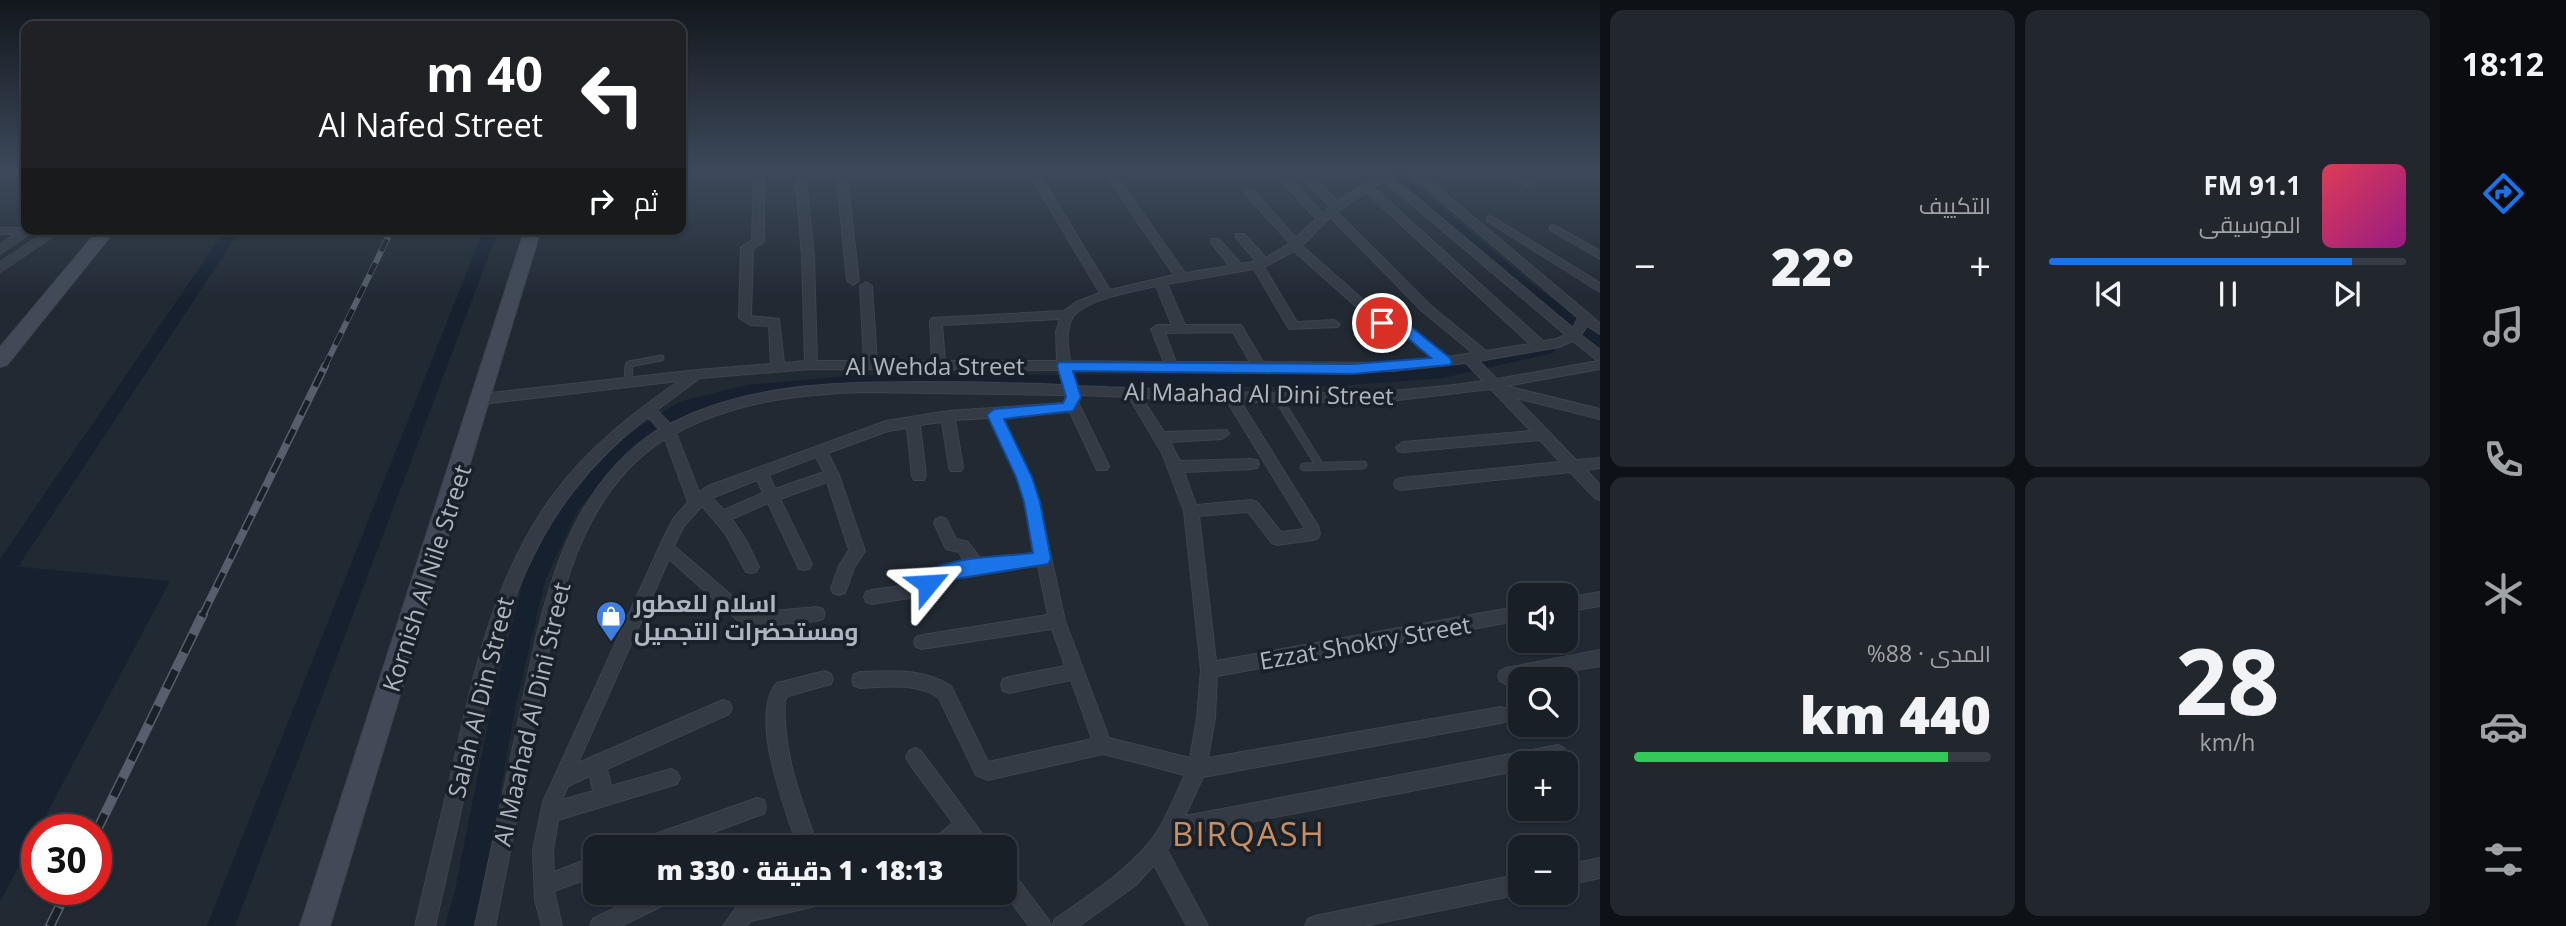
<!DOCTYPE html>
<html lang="ar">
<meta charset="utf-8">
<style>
body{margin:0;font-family:"Open Sans",Cairo,sans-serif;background:#22272e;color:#f1f3f6;direction:rtl;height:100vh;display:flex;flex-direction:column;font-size:26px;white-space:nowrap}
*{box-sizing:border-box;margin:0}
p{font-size:23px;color:#9fa2a7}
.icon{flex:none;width:38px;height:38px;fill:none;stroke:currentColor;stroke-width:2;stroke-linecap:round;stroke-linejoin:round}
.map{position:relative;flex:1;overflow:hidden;direction:ltr}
.drawer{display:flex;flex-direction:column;gap:10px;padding:10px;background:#0e1115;width:840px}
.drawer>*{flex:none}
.guide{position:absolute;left:21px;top:21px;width:665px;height:214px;border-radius:14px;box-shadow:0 2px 5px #0004,0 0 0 2px #373d43;direction:rtl;background:#202124;color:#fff;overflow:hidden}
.fabs{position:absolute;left:1508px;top:583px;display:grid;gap:14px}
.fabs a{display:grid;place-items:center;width:70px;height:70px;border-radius:14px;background:#191f26;box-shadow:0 2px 5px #0004,0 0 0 2px #373d43;font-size:35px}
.speed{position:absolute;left:21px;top:814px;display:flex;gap:14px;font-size:35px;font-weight:700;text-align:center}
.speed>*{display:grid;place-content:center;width:91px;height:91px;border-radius:50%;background:#191f26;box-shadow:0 2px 5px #0004,0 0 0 2px #373d43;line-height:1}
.speed .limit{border:10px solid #d22;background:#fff;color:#111}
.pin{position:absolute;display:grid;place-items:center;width:60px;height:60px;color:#fff;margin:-30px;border:4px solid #fff;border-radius:50%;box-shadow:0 2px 7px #0007}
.me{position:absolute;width:77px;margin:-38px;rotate:63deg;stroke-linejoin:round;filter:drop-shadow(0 0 5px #0008)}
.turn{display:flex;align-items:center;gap:24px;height:147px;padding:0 28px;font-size:32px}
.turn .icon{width:91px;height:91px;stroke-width:2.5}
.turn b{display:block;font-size:49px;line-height:60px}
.then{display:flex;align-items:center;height:66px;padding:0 28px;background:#0003;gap:14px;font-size:26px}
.big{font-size:52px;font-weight:800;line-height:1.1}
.drawer .card{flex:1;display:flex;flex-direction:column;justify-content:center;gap:10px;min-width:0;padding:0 24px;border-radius:14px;background:#22272e}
.drawer .dial{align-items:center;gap:0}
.dial b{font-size:91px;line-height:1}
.song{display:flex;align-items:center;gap:21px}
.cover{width:84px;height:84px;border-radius:10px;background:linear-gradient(135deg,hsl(350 70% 55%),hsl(310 70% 35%))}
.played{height:7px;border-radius:4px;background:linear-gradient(90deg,#1a73e8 85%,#373d43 85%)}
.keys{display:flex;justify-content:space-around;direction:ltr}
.heat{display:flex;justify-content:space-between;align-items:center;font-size:38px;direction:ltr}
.charge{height:10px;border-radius:5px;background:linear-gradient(90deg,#34c759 88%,#373d43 0)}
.drawer .tiles{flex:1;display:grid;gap:10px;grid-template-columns:repeat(2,1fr)}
.trip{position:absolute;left:583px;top:835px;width:434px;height:70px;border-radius:14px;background:#191f26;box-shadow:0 2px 5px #0004,0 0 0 2px #373d43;font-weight:800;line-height:70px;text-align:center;direction:rtl}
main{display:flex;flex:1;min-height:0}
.dock{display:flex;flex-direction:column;width:126px;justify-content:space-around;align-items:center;background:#0a0c0f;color:#9fa2a7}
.dock .icon{width:49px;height:49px}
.dock .on{color:#1a73e8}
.dock b{font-size:32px;color:#f1f3f6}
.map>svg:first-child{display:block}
.water{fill:#16202f}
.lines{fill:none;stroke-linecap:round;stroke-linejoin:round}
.canal{fill:#16202f;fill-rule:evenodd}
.service-far1-casing{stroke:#3e444e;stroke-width:7}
.service-casing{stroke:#3e444e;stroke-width:9}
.minor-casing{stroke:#3e444e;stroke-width:2}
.tertiary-casing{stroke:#3e444e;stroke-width:1}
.secondary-casing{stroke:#3e444e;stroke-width:2}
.service-far1{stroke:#343b44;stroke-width:5}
.service{stroke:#343b44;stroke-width:7}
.minor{fill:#343b44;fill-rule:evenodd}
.tertiary{fill:#343b44;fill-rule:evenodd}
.secondary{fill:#424a57;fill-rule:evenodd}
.rail-far2-casing{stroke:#565f6b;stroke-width:6}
.rail-far1-casing{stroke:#565f6b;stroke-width:8}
.rail-casing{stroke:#565f6b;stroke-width:10}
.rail-far2{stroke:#1a2028;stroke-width:4.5;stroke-dasharray:13;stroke-linecap:butt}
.rail-far1{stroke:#1a2028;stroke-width:5;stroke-dasharray:16;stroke-linecap:butt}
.rail{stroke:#1a2028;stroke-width:7;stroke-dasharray:20;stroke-linecap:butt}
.route{fill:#1a73e8;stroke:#114b97;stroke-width:2}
.labels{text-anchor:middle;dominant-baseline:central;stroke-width:7;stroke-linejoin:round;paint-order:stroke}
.street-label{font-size:24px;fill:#aeb5c1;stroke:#1a2028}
.poi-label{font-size:24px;font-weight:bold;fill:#aeb5c1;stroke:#1a2028;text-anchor:start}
.near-quarter-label{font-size:33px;letter-spacing:2px;fill:#c78f63;stroke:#1a2028}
</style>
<main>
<nav class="dock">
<b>18:12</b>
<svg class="icon on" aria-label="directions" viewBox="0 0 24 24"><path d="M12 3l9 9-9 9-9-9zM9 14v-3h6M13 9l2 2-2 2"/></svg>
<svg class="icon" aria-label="music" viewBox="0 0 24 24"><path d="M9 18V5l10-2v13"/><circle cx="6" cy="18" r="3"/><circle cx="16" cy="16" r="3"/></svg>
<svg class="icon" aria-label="phone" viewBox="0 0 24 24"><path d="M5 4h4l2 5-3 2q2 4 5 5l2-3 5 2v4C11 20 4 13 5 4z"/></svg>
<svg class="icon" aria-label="climate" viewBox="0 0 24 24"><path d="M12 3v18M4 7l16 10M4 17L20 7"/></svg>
<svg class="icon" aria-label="car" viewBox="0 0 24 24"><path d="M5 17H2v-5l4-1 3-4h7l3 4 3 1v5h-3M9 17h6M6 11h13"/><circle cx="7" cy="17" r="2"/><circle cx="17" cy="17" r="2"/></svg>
<svg class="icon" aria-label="filters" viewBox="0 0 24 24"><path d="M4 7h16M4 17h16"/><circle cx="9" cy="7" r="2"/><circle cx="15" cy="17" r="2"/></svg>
</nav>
<section class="drawer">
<div class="tiles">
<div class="card">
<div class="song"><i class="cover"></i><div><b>91.1 FM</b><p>الموسيقى</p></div></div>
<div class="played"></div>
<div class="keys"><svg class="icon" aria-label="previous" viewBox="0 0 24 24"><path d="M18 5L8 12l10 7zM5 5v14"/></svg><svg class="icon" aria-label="pause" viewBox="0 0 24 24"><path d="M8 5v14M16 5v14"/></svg><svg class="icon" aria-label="next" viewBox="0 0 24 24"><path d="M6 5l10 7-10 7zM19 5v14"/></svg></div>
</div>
<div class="card"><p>التكييف</p>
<div class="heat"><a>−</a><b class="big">22°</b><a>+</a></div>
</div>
<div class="card dial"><b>28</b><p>km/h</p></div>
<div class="card"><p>المدى · 88%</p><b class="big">440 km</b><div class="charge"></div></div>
</div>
</section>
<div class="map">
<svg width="1600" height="926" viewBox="0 0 1600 926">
<rect width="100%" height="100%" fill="#212933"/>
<polygon class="water" points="0,565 170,581 0,902"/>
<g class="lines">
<g class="canal">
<polygon points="1382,170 1398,170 1536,287 1600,334 1600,348 1524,295"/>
<polygon points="226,229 241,229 8,582 0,585 0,559"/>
<polygon points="484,229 499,229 235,926 207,926"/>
<polygon points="1547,343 1556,349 1553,353 1442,378 1338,386 859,387 747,397 691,412 630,452 578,510 546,578 516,704 483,890 473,926 445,926 455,890 492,704 524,578 563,499 616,442 679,402 747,385 859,375 1338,374 1442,366"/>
</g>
<g class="service-far1-casing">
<polyline id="service-far1" points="629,368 629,364 661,358"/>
</g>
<g class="service-casing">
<g id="service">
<polyline points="628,382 629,366"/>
<polyline points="1278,398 1320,466"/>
<polyline points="1304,467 1363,465"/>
</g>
</g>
<g class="minor-casing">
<g id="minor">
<path d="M754,170H764V242L753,249L751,316L779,319L784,363L805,361L802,257L795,170H805L814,257L817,361H864L860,286L866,282L872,286L877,361H932L930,321L932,318L1064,311L1076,302L1100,293L1027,170H1037L1110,290L1174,275L1102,170H1112L1185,273L1230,266L1211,243V239H1219L1241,264L1256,261L1236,238V234H1244L1266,258L1290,243L1245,194V190H1253L1296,238L1316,219L1272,170H1283L1322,213L1330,207L1296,170H1307L1337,201L1378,176L1374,170H1384L1573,328L1578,318L1405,170H1417L1600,323V334L1587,326L1581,335L1600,350V369L1506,386L1600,409V419L1516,398L1576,460L1600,458V468L1586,470L1600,485V500L1595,498L1570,472L1401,490L1396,488L1394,484L1396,480L1401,478L1560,462L1540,440L1403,452L1398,451L1396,447L1403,442L1531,431L1491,389L1381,402H1241L1318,526L1320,534L1318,538L1313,540L1277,545L1272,543L1248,512L1199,516L1216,661L1521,606V620L1217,676L1215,718L1208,758L1501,707L1507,709L1510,715L1507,721L1501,723L1203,777L1185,816L1558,745L1564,748L1567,754L1564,760L1557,763H1521V770L1176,836L1167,850L1208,926H1187L1154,865L1136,885L1079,926H1052L1055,919C1088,896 1123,874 1149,843C1165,823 1174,798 1185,775L1103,754L988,780L976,775L939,698C916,682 887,687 860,688L854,686L852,680L854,674L860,672C892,671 923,668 951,686L988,762L1092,739L1071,680L1009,693L1003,691L1001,685L1003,679L1009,677L1065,666L1052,629L922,649L916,647L914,642L916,637L922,635L1048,615L1038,566L970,572L935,582L932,592L922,596L872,604L866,602L864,597L866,592L872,590L920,583L924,573L964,561L959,552L946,549L934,523L936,519L941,517L946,519L956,539L968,542L980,558L1035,553L1025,502L1017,477L989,418L955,420L963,467L961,471H951L949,467L942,422L920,425L926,476L924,480H914L912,476L907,428L888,431L828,453L839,475L865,551L854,568L845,593L839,595L833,593L831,588L839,566L849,550L827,482L780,499L812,564L809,569L804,570L799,569L768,503L732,519L747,542L759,567L756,572L751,573L746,572L725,533L702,506L684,526L674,546L752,613L817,607L823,609L825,614L823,619L817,621L749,627L743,625L669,559L578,763L723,700L729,702L732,708L729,714L607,769L611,786L671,769L677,772L680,778L677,784L558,820L553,850L554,872L595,856V876L554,891L562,926H542L535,900L533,850L543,802L664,537L674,518L688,502L665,439C567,501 553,633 532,737C520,800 508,863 495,926H475C489,862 502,797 516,733C539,624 557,493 659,429L648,417C529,509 501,619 472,759C460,815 448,870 435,926H415C428,873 440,819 453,766C474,671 495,573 554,494C588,448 633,413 679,381L482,404L475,399L482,394L697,370L771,364L769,326L750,325L739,318L741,247L752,240ZM1384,181L1566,335L1556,339L1543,341L1373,187ZM1366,192L1530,344L1486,351L1430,305L1337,212ZM1330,217L1422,311L1473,353L1447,357L1403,321L1385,319L1302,246ZM1294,251L1378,326L1396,328L1433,359L1393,363L1263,362L1241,325H1185L1167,284L1254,269L1289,329L1338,327L1340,324L1334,320L1297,322L1264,267ZM1156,286L1172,325H1157L1151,329L1164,362L1070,361C1068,348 1065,329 1073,317C1086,299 1135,291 1156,286ZM1060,319L1056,332L1057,361H945L942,325ZM1233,332L1250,362H1176L1165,333ZM1573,341L1598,361L1497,379L1479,361L1559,347ZM1466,363L1483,381C1348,402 1212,391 1076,386L1072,370L1393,371ZM811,369L1059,370L1063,385C1015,383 967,382 920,382C835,382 747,384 670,424L657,410L700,378ZM863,392L1067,395V397L1063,403L948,411L886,421L708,486L699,492L676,433C734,402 798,394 863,392ZM1080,395L1129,397L1162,453L1184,511L1201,670L1197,718L1190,758L1109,738L1065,621L1039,502L1031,477L1002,417L1070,412L1097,470H1107L1109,466L1078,402ZM1142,398L1227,401L1305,529L1281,532L1257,502L1252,500L1196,505L1184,472L1252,469L1257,468L1259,464L1257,460L1252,459L1180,461L1170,442L1222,439L1229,434L1227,430L1164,432ZM816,457L824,472L775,489L769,475ZM757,480L763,493L724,510L712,498ZM590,776L593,791L562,800L568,786Z"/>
<polygon points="836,170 846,170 859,281 853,285 847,281"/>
<polygon points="1501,170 1514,170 1534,183 1529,186 1525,185"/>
<polygon points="1491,216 1600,283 1600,292 1487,221 1487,217"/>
<polygon points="1554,225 1600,251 1600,259 1550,230 1550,226"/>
<polygon points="0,228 26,228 34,231 29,234 0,234"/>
<polygon points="1600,592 1600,606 1566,612 1566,598"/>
<polygon points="1600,650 1600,666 1521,679 1521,681 1506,684 1500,681 1498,676 1500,671 1506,668"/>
<path d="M825,671L831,674L833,679L831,684L788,696L785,700C782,753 801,799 818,847H798C786,811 748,716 777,683Z"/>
<polygon points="915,748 921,751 992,847 970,847 964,839 954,847 929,847 932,840 953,823 909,763 906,757 909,751"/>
<polygon points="757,798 764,800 766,807 764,814 757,816 673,847 637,847 640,840 647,837"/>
<polygon points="1600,858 1600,878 1566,885 1566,865"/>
<polygon points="1004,867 1011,870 1048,919 1051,926 1029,926 1004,892"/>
<polygon points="1521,874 1521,892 1524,892 1521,894 1364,926 1305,926 1308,919 1315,916"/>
<polygon points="647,892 675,894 672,901 621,926 590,926 593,919"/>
<polygon points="788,892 830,892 823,903 816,906 751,921 746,926 723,926 738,905"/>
</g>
</g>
<g class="tertiary-casing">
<g id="tertiary">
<polygon points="25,226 26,229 37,229 0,255 0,244"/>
<polygon points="49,229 65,229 0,273 0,262"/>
</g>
</g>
<g class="secondary-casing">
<g id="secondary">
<polygon points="99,229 116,229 7,365 0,367 0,347"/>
<polygon points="525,229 541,229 330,926 300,926"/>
</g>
</g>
<use href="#service-far1" class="service-far1"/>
<use href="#service" class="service"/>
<use href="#minor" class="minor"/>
<use href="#tertiary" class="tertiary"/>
<use href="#secondary" class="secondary"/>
<g class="rail-far2-casing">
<polyline id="rail-far2" points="324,368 392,229"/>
</g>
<g class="rail-far1-casing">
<polyline id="rail-far1" points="202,616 325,366"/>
</g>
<g class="rail-casing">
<g id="rail">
<polyline points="96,832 203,614"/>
<polyline points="50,926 68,889"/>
</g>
</g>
<use href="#rail-far2" class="rail-far2"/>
<use href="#rail-far1" class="rail-far1"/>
<use href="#rail" class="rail"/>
</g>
<linearGradient id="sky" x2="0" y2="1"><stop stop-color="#12171c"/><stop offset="0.57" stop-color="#3d495b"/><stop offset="1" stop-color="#3d495b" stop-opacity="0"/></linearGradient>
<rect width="1600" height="300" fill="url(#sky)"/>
<path class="route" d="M1382,318L1404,321L1450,358L1452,362L1450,365L1353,374L1073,371L1081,397L1073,411L1004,419L1032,477L1040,502L1051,559L1048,564L937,582L934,589L928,592L922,589L919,584L923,573C954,556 998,557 1033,553L1024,502L1016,477L987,415L994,409L1063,403L1066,397L1057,366L1059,362L1353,364L1431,358L1396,328L1377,326L1375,323Z"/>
<defs>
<g id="shop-pin" transform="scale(1.575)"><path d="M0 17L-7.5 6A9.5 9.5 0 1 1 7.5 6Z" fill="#3f7fe0" stroke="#1a2028"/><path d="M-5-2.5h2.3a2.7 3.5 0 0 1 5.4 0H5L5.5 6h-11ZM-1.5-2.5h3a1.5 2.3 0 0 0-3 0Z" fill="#fff"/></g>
</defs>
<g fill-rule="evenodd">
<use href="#shop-pin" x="611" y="616"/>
</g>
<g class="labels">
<g class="street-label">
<text x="935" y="365">Al Wehda Street</text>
<text transform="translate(1259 393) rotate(1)">Al Maahad Al Dini Street</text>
<text transform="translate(426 578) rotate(-72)">Kornish Al Nile Street</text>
<text transform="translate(1365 642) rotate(-10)">Ezzat Shokry Street</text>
<text transform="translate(480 697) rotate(-76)">Salah Al Din Street</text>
<text transform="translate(531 714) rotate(-77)">Al Maahad Al Dini Street</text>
</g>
<g class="poi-label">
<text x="634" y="602">اسلام للعطور<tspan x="634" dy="28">ومستحضرات التجميل</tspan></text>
</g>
<g class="near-quarter-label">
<text x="1249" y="833">BIRQASH</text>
</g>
</g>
</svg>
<div class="fabs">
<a><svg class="icon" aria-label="sound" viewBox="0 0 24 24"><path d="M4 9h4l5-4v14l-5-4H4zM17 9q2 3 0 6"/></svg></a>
<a><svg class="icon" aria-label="search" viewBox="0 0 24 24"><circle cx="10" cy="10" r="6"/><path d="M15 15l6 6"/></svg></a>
<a>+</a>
<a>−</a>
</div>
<div class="speed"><div class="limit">30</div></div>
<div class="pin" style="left:1382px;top:323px;background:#d93025"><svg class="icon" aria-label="arrive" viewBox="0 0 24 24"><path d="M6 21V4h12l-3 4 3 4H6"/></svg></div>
<svg class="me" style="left:928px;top:584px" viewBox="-20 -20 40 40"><path d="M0-17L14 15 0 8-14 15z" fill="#1a73e8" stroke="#fff" stroke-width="4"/></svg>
<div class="trip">18:13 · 1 دقيقة · 330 m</div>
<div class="guide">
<div class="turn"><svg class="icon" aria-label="left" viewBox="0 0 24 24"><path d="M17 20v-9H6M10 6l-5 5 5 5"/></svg><div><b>40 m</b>Al Nafed Street</div></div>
<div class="then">ثم<svg class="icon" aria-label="right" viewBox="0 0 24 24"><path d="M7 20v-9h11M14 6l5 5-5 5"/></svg></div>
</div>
</div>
</main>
